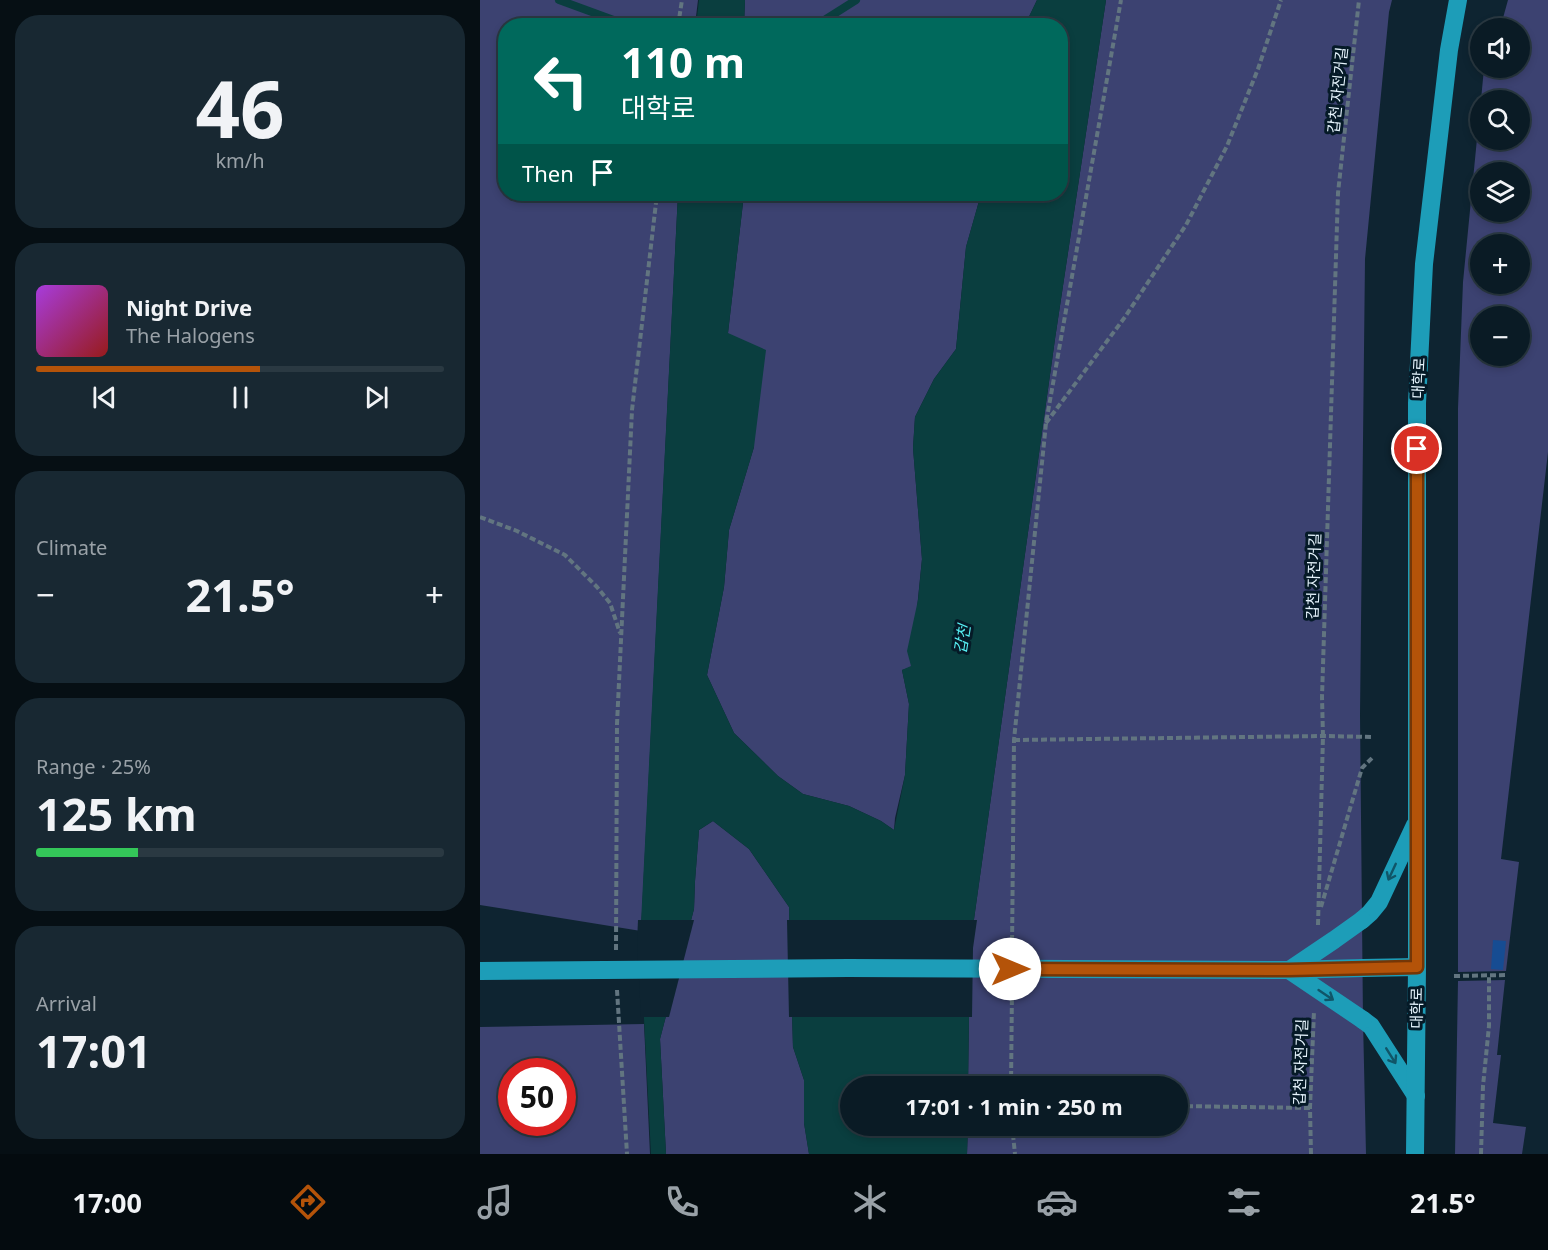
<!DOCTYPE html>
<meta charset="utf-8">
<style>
body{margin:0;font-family:"Noto Sans","Noto Sans KR",sans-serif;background:#182832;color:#f1f3f6;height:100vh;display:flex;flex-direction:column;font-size:22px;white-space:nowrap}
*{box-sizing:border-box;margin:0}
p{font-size:20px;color:#99a1a7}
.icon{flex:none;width:33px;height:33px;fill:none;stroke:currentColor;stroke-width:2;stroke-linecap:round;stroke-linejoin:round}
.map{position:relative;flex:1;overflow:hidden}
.drawer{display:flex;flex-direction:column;gap:15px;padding:15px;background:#060f14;width:480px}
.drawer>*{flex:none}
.banner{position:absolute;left:18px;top:18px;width:570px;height:183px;border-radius:24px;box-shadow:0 3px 9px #0003,0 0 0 2px #2a3942;background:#00695c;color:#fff;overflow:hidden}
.buttons{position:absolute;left:990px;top:18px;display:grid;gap:12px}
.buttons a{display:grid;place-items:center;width:60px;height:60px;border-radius:50%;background:#0a1b25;box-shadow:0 3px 9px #0003,0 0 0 2px #2a3942;font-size:30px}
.speed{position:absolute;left:18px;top:1058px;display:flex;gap:12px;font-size:30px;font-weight:700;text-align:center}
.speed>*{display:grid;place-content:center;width:78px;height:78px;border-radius:50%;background:#0a1b25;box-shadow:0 3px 9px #0003,0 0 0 2px #2a3942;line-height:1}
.speed .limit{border:9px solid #d22;background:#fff;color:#111}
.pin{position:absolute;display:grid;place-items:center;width:51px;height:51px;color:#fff;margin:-26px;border:3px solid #fff;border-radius:50%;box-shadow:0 2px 6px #0007}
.me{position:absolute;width:66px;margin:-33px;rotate:90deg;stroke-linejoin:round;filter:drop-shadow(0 0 4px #0008)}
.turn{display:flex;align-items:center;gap:21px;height:126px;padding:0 24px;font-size:27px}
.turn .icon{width:78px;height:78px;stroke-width:2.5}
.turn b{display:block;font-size:42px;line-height:51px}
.then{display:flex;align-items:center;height:57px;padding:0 24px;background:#0003;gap:12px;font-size:22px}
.big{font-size:45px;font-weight:700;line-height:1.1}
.drawer .tile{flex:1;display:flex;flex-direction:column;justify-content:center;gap:9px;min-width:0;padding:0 21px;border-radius:24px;background:#182832}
.drawer .dial{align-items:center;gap:0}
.dial b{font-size:78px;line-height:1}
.song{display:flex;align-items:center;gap:18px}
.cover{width:72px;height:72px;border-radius:9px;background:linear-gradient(135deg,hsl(280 70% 55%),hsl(0 70% 35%))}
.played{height:6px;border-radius:3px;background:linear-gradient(90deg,#b45309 55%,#2a3942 55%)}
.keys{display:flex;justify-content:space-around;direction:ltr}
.heat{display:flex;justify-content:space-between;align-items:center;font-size:33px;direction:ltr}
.charge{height:9px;border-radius:4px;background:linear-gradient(90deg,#34c759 25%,#2a3942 0)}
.trip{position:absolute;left:360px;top:1076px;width:348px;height:60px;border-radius:30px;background:#0a1b25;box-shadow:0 3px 9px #0003,0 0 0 2px #2a3942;font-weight:700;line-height:60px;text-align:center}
.dock{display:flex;height:96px;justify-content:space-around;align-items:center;background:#040b0f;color:#99a1a7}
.dock .icon{width:42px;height:42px}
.dock .on{color:#b45309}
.dock b{font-size:27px;color:#f1f3f6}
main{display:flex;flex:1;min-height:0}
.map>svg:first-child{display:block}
.green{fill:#3c4271;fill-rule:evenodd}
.water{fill:#0a3e3f}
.pier{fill:#0e2431}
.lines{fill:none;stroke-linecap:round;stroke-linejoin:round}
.stream{stroke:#0a3e3f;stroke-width:8}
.building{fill:#164c92}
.path{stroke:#627580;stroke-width:4;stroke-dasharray:6 3;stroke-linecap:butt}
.major{stroke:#1d9db8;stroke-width:18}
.major-bridge{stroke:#1d9db8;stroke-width:18}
.oneway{stroke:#105568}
.route-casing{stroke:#753606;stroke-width:15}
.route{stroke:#b45309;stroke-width:10}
.labels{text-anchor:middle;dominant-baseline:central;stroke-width:6;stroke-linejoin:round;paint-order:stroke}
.street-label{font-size:15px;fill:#e6f4fd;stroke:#051a27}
.water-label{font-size:16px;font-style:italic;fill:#56eff3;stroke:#051a27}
</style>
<main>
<section class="drawer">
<div class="tile dial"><b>46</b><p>km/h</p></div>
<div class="tile">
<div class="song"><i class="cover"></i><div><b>Night Drive</b><p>The Halogens</p></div></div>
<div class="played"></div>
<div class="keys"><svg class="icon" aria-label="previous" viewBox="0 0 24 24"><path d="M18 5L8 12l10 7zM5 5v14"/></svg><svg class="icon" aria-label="pause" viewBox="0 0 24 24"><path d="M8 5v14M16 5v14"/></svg><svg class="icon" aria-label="next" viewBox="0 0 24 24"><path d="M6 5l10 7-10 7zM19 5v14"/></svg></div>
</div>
<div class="tile"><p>Climate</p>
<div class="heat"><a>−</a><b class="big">21.5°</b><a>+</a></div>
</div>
<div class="tile"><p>Range · 25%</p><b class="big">125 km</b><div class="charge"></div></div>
<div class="tile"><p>Arrival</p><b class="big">17:01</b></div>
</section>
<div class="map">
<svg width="1068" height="1154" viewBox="0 0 1068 1154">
<rect width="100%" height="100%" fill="#0e2431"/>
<g class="green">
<polygon points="0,0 218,0 215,25 26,26 26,194 198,194 161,931 0,905"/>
<polygon points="265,0 557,0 545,25 264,26"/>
<polygon points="626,0 912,0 909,12 885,259 880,715 883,1020 886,1154 487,1154 488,1125 698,1125 698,1086 488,1086 490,948 575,339"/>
<path d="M1028,0H1068V452L1021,859L1039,862L1026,971L978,972V408L983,282L1000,108V140H1040V100H1001L1004,68H1040V28H1019L1023,18ZM1000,172H1040V212H1000ZM1000,244H1040V284H1000ZM1000,316H1040V356H1000Z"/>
<polygon points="264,194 501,194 486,247 476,349 454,379 435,417 433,448 442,559 431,667 422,670 429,704 425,775 415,818 414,830 401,821 369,806 323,794 298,776 254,733 227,675 244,587 249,530 274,447 248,333"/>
<polygon points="233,821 269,849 309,907 313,1047 324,1080 324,1123 329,1154 186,1154 180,1039 214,909 215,881 219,830"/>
<polygon points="1025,980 1017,1055 1021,1055 1013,1123 1046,1127 1042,1154 975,1154 978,981"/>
<path d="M164,1024L170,1154H0V1027ZM32,1071H82V1122H32Z"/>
</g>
<g class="water">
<polygon points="219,0 265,0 264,25 216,25"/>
<polygon points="557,0 626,0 575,339 490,948 488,1086 370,1086 370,1125 488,1125 487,1154 329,1154 324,1123 324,1080 313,1047 309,907 269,849 233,821 219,830 215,881 214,909 180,1039 186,1154 171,1154 160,942 198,194 264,194 248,333 286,350 274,447 249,530 244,587 227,675 254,733 298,776 323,794 369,806 401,821 414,830 425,775 429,704 422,670 431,666 427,651 438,600 442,559 433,448 435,417 454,379 476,349 486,247 501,194 580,194 580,26 545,25"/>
</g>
<g class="pier">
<polygon points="158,920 214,920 189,1017 161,1017 157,943"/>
<polygon points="307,920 497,920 493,948 492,1017 309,1017"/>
</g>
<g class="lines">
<g class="stream">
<polyline points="79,0 150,26"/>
<polyline points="335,26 376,0"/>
</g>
</g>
<polygon class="building" points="1013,940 1026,941 1023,970 1011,969"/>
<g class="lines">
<g class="path">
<polyline points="198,26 202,0"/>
<polyline points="566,423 645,317 706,225 747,146 778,69 801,0"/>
<polyline points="0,517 37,531 85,555 117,587 130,603 140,633"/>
<polyline points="534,740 843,736 893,737"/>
<polyline points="841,907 882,768 893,757"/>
<polyline points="838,925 843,736 842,697 858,193 879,0"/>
<polyline points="136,950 137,724 152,410 177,194"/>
<polyline points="532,950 534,740 566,423 641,0"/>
<polyline points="974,976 1026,975"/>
<polyline points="137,990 147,1154"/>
<polyline points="531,1086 532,988"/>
<polyline points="698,1106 830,1108"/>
<polyline points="532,1125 535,1154"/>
<polyline points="831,1154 830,1108 834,1011"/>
<polyline points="1001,1154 1003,1086 1009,1026 1009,976"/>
</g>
<g class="major">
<polyline points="882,920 890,913 899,902 935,825"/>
<polyline points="883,968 937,967"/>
<polyline points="883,1020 891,1026 936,1096"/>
<polyline points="935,1154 937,967 937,403 944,264 969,50 978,0"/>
</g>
<g class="major-bridge">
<polyline points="811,969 854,940 882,920"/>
<polyline points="809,970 883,1020"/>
<polyline points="0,971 368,968 809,970 883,968"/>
</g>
</g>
<defs><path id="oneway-shaft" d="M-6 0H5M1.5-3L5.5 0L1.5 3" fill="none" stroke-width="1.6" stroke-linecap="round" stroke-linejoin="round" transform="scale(1.5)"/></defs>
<g class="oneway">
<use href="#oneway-shaft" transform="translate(912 872) rotate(115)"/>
<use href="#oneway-shaft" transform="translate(846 995) rotate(34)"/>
<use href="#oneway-shaft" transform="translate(911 1056) rotate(58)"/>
</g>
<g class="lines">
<g class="route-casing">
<polyline id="route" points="530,969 809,970 937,967 937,449"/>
</g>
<use href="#route" class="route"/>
</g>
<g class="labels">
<g class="street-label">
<text transform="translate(857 90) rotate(-84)">갑천 자전거길</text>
<text transform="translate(938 378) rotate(-87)">대학로</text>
<text transform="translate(833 576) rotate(-88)">갑천 자전거길</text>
<text transform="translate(936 1008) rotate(-89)">대학로</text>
<text transform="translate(820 1062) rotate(-88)">갑천 자전거길</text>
</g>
<g class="water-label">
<text transform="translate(482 639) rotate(-81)">갑천</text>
</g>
</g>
</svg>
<div class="buttons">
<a><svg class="icon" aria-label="sound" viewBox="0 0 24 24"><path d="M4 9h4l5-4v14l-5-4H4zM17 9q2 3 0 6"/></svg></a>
<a><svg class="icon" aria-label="search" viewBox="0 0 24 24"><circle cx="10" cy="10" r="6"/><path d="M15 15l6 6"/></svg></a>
<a><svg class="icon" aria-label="layers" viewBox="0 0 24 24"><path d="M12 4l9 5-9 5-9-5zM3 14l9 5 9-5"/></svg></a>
<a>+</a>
<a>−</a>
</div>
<div class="speed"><div class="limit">50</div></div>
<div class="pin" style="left:937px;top:449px;background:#d93025"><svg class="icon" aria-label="arrive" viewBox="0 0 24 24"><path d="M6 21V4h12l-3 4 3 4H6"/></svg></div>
<svg class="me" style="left:530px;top:969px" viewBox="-20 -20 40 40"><circle r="19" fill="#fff"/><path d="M0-13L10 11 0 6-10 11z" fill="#b45309"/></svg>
<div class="trip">17:01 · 1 min · 250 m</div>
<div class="banner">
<div class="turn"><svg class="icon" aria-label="left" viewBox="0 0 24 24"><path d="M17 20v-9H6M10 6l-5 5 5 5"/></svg><div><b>110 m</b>대학로</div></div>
<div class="then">Then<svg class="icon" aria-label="arrive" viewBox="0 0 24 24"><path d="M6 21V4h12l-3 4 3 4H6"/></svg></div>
</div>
</div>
</main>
<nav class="dock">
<b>17:00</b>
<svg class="icon on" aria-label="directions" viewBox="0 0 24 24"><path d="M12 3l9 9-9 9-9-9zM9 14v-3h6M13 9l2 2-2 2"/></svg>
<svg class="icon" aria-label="music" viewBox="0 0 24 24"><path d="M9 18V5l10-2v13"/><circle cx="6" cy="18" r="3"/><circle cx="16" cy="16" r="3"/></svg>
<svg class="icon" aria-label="phone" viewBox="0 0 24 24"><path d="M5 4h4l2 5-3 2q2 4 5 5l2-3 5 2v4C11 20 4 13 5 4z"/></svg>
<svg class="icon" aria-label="climate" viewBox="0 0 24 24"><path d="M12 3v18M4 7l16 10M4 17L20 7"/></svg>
<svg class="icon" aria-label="car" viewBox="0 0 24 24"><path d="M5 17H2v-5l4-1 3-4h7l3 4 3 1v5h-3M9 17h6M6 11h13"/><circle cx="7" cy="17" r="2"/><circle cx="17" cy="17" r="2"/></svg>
<svg class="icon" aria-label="filters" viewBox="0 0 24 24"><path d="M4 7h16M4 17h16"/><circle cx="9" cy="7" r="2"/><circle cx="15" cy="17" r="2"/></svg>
<b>21.5°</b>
</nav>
